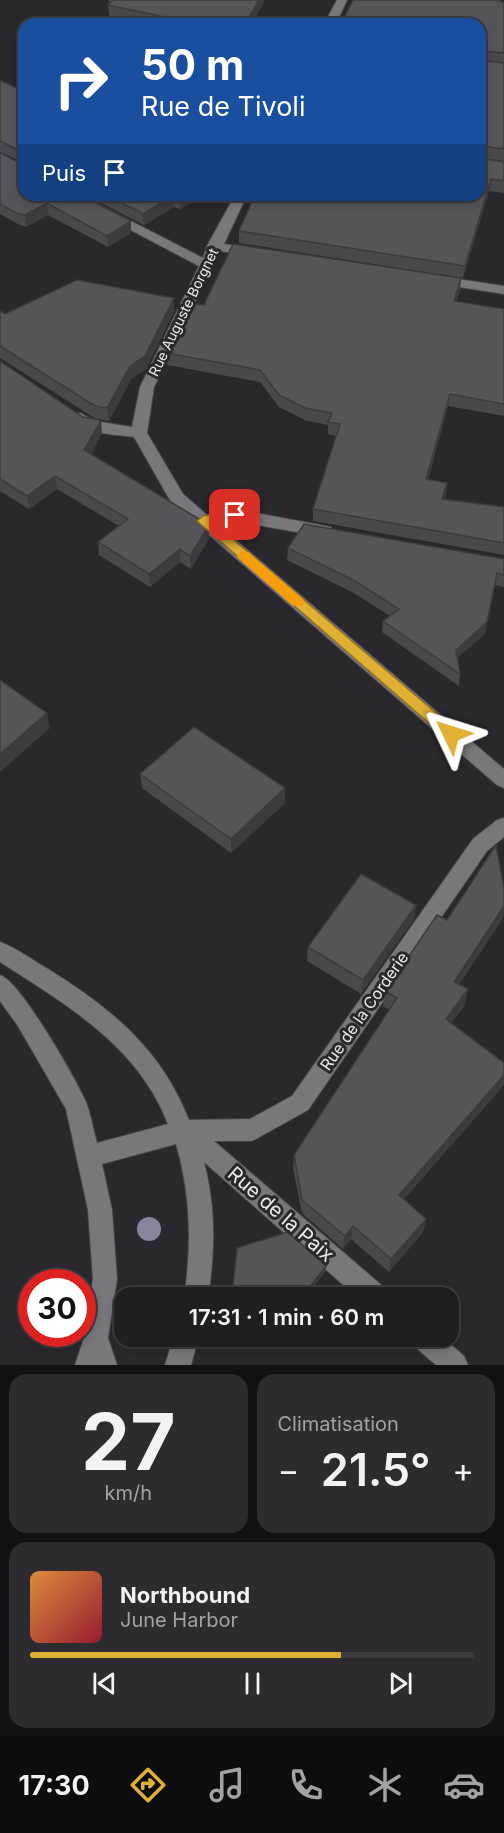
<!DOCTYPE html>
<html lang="fr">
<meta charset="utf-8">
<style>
body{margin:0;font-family:Inter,sans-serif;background:#2d2b2f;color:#f1f3f6;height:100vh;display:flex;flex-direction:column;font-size:22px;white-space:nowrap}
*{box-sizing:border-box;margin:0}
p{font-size:20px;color:#a2a2a5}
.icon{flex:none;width:33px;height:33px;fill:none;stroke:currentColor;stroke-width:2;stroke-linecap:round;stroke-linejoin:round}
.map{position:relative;height:1365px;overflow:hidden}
.details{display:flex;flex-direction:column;gap:9px;padding:9px;background:#121013;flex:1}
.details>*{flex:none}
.top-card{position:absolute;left:18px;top:18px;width:468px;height:183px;border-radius:18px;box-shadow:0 3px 9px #0003,0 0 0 2px #3d3c40;background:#1a4fa0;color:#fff;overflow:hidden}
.speed{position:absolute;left:18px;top:1269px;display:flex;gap:12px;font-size:30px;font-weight:700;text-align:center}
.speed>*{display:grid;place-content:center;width:78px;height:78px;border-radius:50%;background:#201e22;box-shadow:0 3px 9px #0003,0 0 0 2px #3d3c40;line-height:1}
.speed .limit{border:9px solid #d22;background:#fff;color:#111}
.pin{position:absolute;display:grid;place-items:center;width:51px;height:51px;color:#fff;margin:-26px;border-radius:12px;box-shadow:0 3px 9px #0006}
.me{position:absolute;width:66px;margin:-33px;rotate:311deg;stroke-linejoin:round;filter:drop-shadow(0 0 4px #0008)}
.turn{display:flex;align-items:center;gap:21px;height:126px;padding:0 24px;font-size:27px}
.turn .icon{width:78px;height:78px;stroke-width:2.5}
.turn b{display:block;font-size:42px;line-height:51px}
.then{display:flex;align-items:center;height:57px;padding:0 24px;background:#0003;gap:12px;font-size:22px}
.big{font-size:45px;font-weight:600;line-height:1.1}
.details .tile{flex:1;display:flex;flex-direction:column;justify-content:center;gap:9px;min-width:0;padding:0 21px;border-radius:18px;background:#2d2b2f}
.details .dial{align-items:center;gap:0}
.dial b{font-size:78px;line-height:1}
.song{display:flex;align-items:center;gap:18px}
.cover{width:72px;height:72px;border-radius:9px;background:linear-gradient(135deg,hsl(30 70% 55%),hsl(350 70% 35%))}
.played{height:6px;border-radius:3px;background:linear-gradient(90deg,#e0b034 70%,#3d3c40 70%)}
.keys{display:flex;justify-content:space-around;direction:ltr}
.heat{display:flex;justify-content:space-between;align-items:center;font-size:33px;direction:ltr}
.details .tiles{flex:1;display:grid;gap:9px;grid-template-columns:1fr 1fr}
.tile:last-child{grid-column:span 2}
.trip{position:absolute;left:114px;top:1287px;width:345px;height:60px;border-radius:18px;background:#201e22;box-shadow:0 3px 9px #0003,0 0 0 2px #3d3c40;font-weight:600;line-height:60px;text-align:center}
.tab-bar{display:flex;height:96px;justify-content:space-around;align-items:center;background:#0d0c0e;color:#a2a2a5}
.tab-bar .icon{width:42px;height:42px}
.tab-bar .on{color:#e0b034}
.tab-bar b{font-size:27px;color:#f1f3f6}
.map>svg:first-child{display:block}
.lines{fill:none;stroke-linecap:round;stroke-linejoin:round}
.minor-casing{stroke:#46454a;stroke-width:2}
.minor{fill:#78777d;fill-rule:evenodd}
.tree{fill:#8a839e}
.wall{fill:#49484d}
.shaded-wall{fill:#3c3b3f}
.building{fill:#55545a;stroke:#3c3b3f;stroke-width:1.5}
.route{fill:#e0b034;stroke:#927222;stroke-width:1.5}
.slow{fill:#f59e0b}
.labels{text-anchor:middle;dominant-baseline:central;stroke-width:6;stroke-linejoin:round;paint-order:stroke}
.far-street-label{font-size:14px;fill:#eae9ed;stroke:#2a282e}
.street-label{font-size:16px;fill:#eae9ed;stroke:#2a282e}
.near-street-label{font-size:20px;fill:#eae9ed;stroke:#2a282e}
</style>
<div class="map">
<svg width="504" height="1365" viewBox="0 0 504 1365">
<rect width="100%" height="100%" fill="#2a282e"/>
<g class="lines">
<g class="minor-casing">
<g id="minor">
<polygon points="337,0 347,0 336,24 324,24"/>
<path d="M64,195H80L203,258L207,246L235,195H247L224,244L253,248L260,252L253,256L220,251L154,387L147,433L183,494L207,515L235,509L331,527L333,531L331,535L325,537L235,521L217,524L504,769V788L497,785L171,502L134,437C114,434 85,435 72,418L75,415L80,413L95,421L132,427L140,387L199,266Z"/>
<polygon points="438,276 504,286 504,294 433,283 431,280 433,277"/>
<path d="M504,818V837L487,851L308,1110L252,1141H214L386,1289L389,1298H358L204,1162C216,1208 215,1251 208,1298H184C192,1245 191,1196 176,1144L102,1164L112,1210L117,1279L108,1338L117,1365H75L84,1338L93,1279L88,1210L66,1109L18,1026L0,1001V975C21,982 75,1078 86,1102C91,1115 93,1129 97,1143L168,1124C138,1046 67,1005 0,962V942C17,948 32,960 48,969C111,1008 161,1049 189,1120L250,1119L292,1096L473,839L497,820Z"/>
<polygon points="174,1336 199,1336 191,1365 165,1365"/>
<polygon points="410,1336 441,1336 464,1356 468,1365 436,1365 413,1345"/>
</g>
</g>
<use href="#minor" class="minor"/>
</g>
<circle class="tree" cx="149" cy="1229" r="12"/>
<g class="wall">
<polygon points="109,0 265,0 252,24 148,24 109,16 108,5 109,4"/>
<polygon points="504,3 504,161 480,158 480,24"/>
<polygon points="0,80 24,92 24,163 1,152 0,153"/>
<polygon points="0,153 24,195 131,221 131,233 108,247 48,215 26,227 18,224 0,214"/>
<polygon points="504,162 504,193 489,191 463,278 239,243 239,231"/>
<polygon points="85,195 204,195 180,209 174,207 144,225"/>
<polygon points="460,290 456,302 504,309 504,416 448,406 428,480 446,495 444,499 504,507 504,555 313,521 313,509 336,436 328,434 328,425 305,420 279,407 260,382 167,365 166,353 204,305"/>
<polygon points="0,311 5,314 174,311 146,369 131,379 109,421 96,419 0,358"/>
<polygon points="0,361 102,433 91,454 209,525 209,538 191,569 180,562 150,587 99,555 98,542 119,526 57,489 29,509 0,491"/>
<polygon points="288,548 504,559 504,587 495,585 485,634 457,658 460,674 459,686 382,632 383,621 390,616 354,593 287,560"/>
<polygon points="140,774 285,788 285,803 231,853 142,788"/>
<polygon points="416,905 414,919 361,994 307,961 308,947"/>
<polygon points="503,918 459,984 465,1005 451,1023 504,1063 504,1085 404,1199 426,1219 423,1232 389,1272 351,1239 343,1249 302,1213 293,1169 294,1155 389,1010 383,1006 385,991 447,920"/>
</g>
<g class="shaded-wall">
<polygon points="259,0 265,0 252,24 245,24"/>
<polygon points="491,179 489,191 463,278 465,266"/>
<polygon points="174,195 174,207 144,225 143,214"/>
<polygon points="184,195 204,195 180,209 180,198"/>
<polygon points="47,203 48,215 26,227 25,215"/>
<polygon points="131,221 131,233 108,247 107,236"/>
<polygon points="461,278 460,290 453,313 454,301"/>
<polygon points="174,298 174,311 146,369 131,379 109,421 107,408 130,366"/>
<polygon points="450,394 448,406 425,491 426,479"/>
<polygon points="101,420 102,433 86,463 84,450"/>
<polygon points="55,476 57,489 29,509 27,496"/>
<polygon points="447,483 446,495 441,511 442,499"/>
<polygon points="209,525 209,538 191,569 190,556"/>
<polygon points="180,549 180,562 150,587 149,574"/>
<polygon points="497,573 485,634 454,661 456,650"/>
<polygon points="47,713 50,728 0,772 0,754"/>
<polygon points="285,788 285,803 231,853 231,839"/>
<polygon points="416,905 414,919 361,994 363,980"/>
<polygon points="504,906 503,918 451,997 454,982"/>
<polygon points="468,989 465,1005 443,1034 446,1019"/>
<polygon points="504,1075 504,1085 396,1208 399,1195"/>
<polygon points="426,1219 423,1232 389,1272 391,1259"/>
<polygon points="353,1226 351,1239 343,1249 345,1236"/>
<polygon points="326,1266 325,1272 306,1298 301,1298"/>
</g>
<g class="building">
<polygon points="113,0 259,0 245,24 197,24 108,5"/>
<polygon points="353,0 498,0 504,3 504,53 482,51 480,52 480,24 341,24"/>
<polygon points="480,60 504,63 504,149 482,146 480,148"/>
<polygon points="0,80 24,92 24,160 24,153 0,141"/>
<polygon points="0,153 24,165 24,195 80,195 131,221 107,236 47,203 25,215 16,213 0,204"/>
<polygon points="480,158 504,162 504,181 491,179 465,266 239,231 255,195 480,195"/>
<polygon points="107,195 174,195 143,214"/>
<polygon points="174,195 184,195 180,198"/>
<polygon points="233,244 461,278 454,301 504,309 504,404 450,394 426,479 447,483 442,499 504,507 504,543 313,509 340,424 328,422 332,413 305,408 279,395 260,370 166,353 191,303 204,305"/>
<polygon points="77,280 174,298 145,356 130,366 107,408 95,406 0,346 0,311 5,314"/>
<polygon points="0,361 83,417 101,420 84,450 209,525 190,556 180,549 149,574 98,542 128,519 55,476 27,496 0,479"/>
<polygon points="304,524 504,559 504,575 497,573 487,622 456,650 460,674 383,621 399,609 355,581 288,548"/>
<polygon points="0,680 47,713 0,754"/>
<polygon points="194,727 285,788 231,839 140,774"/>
<polygon points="496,845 504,888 504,906 454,982 468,989 446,1019 504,1063 504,1075 399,1195 426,1219 391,1259 353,1226 345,1236 302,1200 294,1155 397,998 385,991 437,915 447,920"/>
<polygon points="361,874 416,905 363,980 308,947"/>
<polygon points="288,1232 326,1266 301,1298 232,1298 237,1248"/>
</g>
<polygon class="route" points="235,510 240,512 242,515 240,518 214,523 456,730 458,734 456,738 446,738 197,521 203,516"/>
<polygon class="slow" points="244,551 248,552 303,599 305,603 303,606 293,606 239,559 237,556"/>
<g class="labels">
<g class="far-street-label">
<text transform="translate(183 312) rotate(-64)">Rue Auguste Borgnet</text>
</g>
<g class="street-label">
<text transform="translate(364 1011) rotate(-55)">Rue de la Corderie</text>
</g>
<g class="near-street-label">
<text transform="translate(281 1214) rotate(41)">Rue de la Paix</text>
</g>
</g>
</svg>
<div class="speed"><div class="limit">30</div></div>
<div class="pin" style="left:235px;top:515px;background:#d93025"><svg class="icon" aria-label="arrive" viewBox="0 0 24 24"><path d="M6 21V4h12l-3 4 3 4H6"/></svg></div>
<svg class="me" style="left:451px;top:734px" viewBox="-20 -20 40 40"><path d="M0-17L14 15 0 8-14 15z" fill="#e0b034" stroke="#fff" stroke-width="4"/></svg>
<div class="trip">17:31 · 1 min · 60 m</div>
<div class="top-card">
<div class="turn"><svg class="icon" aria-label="right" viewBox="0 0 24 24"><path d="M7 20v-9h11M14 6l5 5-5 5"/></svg><div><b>50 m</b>Rue de Tivoli</div></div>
<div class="then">Puis<svg class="icon" aria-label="arrive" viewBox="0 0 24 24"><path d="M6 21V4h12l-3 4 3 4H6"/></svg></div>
</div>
</div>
<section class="details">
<div class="tiles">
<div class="tile dial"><b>27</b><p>km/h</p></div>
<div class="tile"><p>Climatisation</p>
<div class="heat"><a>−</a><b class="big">21.5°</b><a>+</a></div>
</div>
<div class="tile">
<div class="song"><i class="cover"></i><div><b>Northbound</b><p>June Harbor</p></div></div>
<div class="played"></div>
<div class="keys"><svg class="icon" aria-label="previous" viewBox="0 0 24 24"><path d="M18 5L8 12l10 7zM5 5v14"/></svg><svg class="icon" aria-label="pause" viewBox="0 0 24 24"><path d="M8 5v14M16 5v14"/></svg><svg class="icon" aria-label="next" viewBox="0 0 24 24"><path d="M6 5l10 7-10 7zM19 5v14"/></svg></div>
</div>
</div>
</section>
<nav class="tab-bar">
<b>17:30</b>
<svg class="icon on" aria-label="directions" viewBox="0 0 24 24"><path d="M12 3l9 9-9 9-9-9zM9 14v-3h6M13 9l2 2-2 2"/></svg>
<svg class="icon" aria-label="music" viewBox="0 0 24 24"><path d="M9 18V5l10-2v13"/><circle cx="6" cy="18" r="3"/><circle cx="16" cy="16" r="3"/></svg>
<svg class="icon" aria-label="phone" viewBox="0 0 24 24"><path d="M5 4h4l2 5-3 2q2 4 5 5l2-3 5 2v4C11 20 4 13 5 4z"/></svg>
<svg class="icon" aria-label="climate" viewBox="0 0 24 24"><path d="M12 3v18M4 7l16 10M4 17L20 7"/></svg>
<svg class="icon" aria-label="car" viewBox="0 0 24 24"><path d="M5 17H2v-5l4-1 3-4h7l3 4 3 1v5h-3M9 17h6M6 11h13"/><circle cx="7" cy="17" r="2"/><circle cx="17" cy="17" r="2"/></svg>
</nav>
